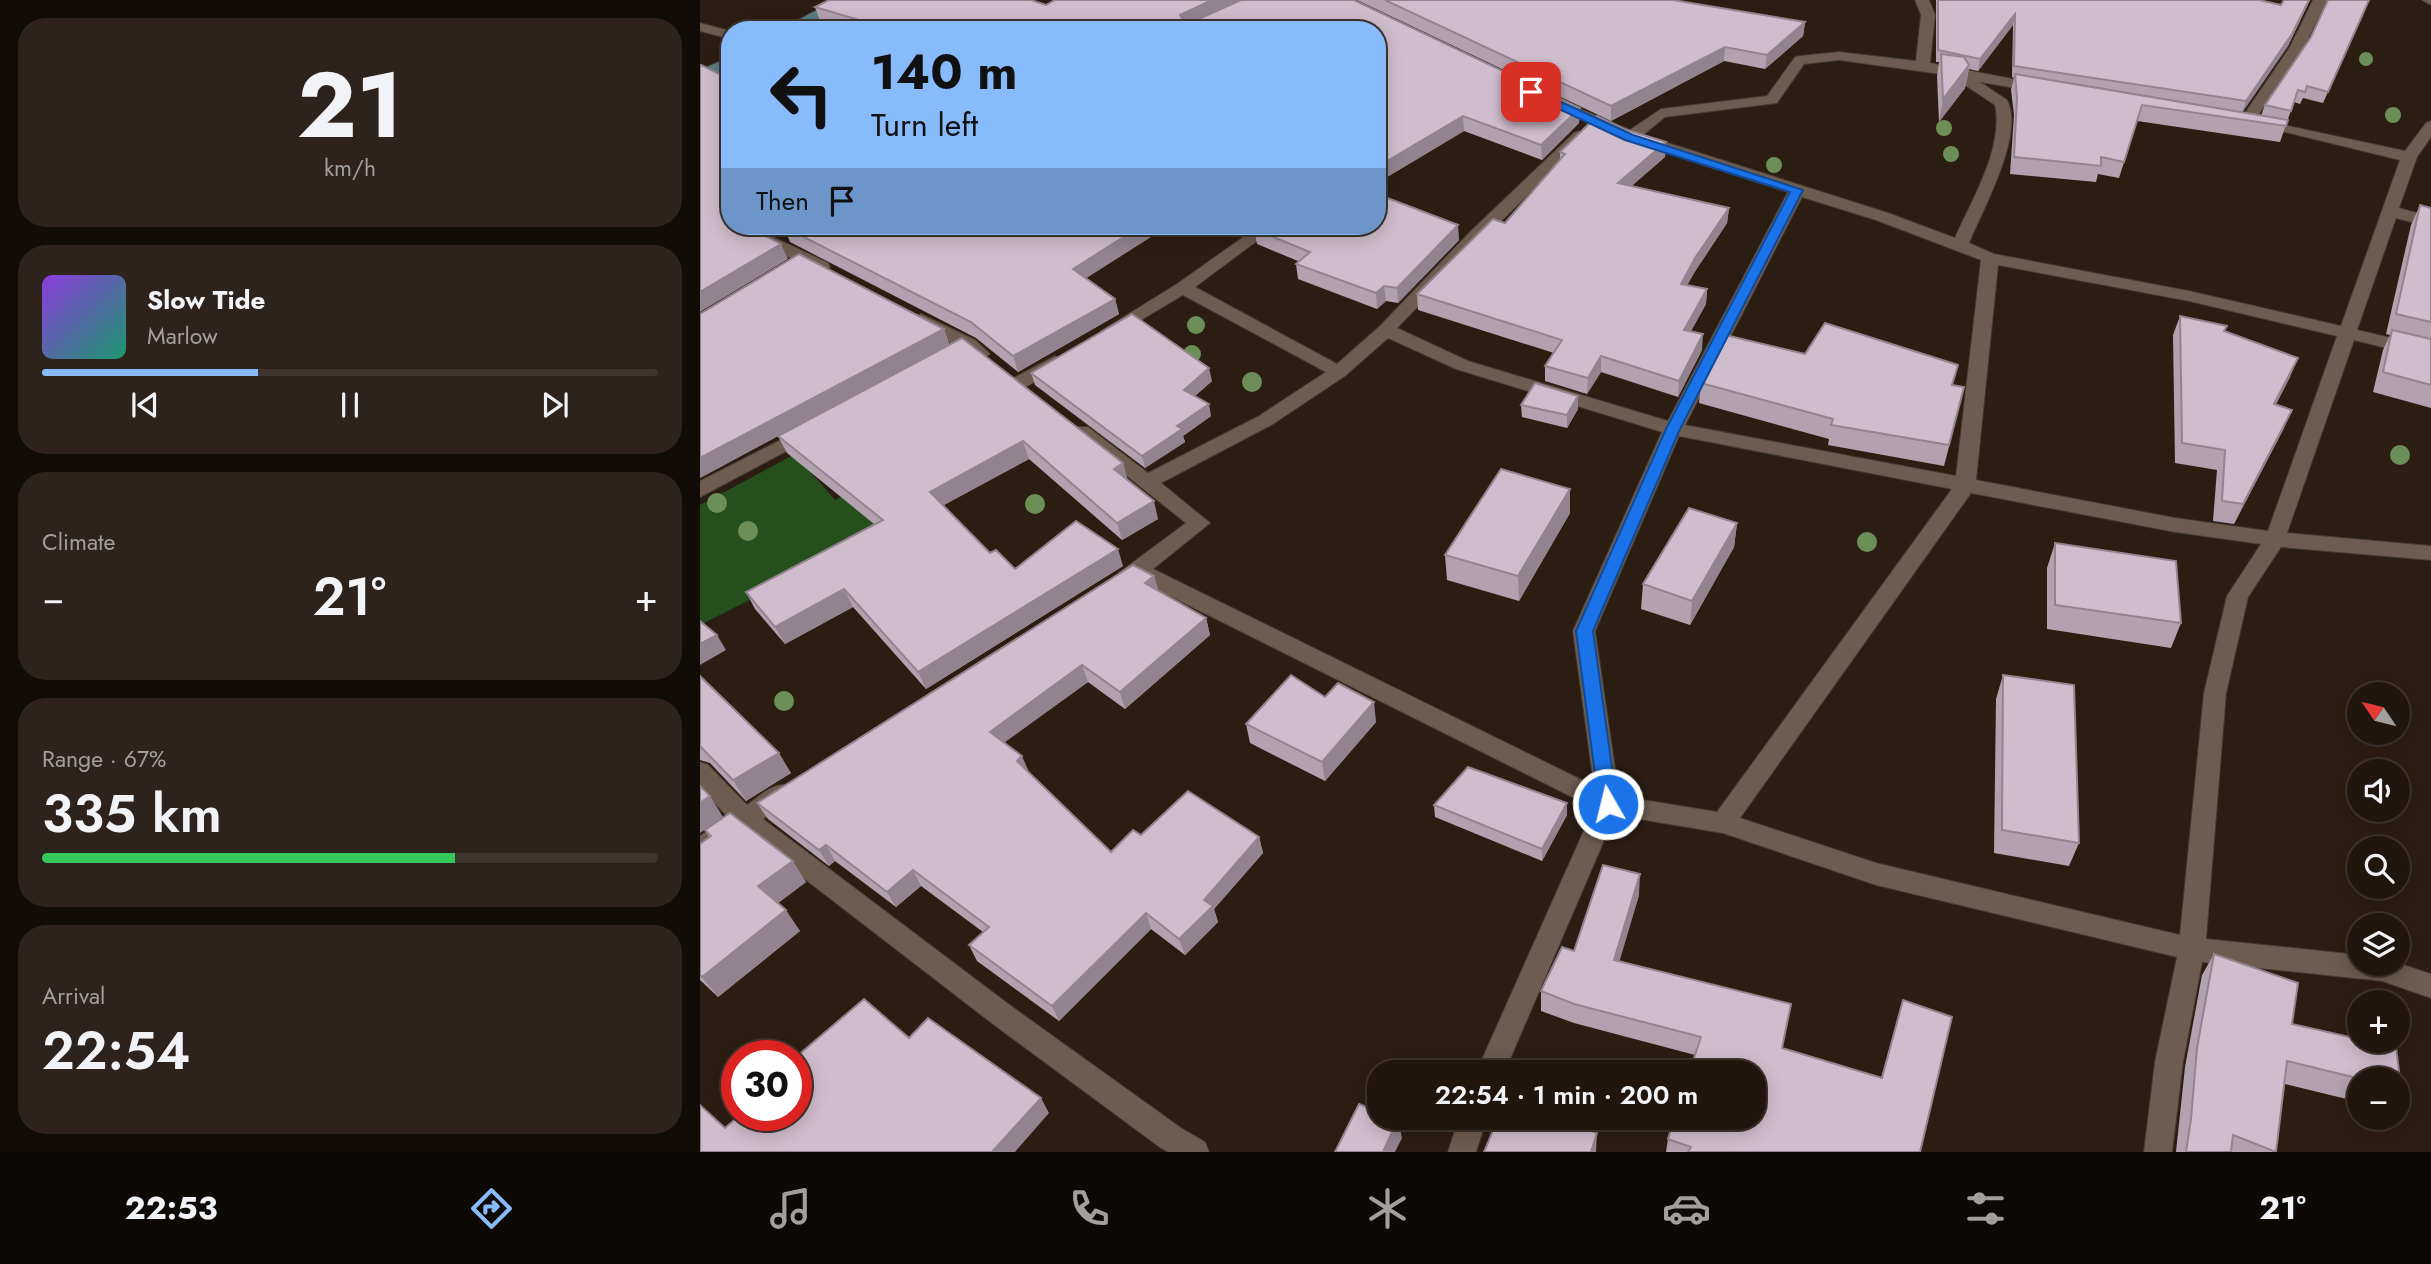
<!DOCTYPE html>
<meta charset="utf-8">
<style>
body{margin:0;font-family:Jost,sans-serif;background:#2d231c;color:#f1f3f6;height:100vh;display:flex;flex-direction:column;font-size:26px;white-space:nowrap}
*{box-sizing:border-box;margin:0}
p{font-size:23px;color:#a29f9e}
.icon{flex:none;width:38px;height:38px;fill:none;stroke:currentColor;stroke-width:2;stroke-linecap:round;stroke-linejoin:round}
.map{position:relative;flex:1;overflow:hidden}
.panel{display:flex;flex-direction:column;gap:18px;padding:18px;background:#120c08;width:700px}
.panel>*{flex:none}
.guide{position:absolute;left:21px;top:21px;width:665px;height:214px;border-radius:28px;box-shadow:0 4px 18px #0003,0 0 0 2px #3e352e;background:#88bbfc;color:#111;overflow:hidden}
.needle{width:46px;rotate:305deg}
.fabs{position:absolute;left:1647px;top:682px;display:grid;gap:14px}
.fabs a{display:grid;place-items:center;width:63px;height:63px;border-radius:50%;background:#21160e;box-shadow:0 4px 18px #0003,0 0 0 2px #3e352e;font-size:35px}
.speed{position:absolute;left:21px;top:1040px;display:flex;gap:14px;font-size:35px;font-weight:700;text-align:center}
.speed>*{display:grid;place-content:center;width:91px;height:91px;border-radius:50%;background:#21160e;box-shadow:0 4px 18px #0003,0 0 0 2px #3e352e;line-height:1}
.speed .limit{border:10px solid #d22;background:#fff;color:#111}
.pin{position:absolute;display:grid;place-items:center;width:60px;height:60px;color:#fff;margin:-30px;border-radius:14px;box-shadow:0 4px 10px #0006}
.me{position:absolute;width:77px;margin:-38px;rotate:352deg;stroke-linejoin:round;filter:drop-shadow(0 0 5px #0008)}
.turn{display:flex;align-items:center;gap:24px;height:147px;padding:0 35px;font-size:32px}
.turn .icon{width:91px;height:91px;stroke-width:2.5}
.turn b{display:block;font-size:49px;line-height:60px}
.then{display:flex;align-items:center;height:66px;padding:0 35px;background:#0003;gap:14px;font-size:26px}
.big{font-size:52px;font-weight:600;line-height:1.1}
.panel .tile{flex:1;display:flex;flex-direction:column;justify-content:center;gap:10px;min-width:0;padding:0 24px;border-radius:28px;background:#2d231c}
.panel .dial{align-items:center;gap:0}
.dial b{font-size:91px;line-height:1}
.song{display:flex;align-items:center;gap:21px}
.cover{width:84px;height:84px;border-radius:10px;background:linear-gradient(135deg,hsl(270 70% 55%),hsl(160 70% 35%))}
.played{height:7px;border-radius:4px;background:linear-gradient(90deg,#88bbfc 35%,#3e352e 35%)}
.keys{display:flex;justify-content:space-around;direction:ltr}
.heat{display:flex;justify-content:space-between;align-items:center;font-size:38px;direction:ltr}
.charge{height:10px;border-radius:5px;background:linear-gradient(90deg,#34c759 67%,#3e352e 0)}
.trip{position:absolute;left:667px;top:1060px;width:399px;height:70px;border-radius:28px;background:#21160e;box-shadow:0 4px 18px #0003,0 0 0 2px #3e352e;font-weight:600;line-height:70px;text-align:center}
.menu{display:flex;height:112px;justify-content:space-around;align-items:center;background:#0d0906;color:#a29f9e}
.menu .icon{width:49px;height:49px}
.menu .current{color:#88bbfc}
.menu b{font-size:32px;color:#f1f3f6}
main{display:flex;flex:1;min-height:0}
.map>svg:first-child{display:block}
.green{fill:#264f1e}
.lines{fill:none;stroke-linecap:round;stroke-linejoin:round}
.street-casing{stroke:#443831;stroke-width:2}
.secondary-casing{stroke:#443831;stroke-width:2}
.street{fill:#6d5c4f;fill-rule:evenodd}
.secondary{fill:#5b7c81;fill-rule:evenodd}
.tree{fill:#6c8f58}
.wall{fill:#b2a2af}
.shaded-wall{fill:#91848f}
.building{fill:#cfbccc;stroke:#91848f;stroke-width:2}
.route{fill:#1a73e8;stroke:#114b97;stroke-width:2}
</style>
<main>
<section class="panel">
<div class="tile dial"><b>21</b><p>km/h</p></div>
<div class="tile">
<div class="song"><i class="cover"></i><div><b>Slow Tide</b><p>Marlow</p></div></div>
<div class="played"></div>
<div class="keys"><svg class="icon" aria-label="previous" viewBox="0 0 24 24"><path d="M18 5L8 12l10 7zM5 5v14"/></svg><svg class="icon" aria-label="pause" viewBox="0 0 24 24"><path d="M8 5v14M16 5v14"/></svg><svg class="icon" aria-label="next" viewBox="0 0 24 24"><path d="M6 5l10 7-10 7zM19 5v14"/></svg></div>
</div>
<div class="tile"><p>Climate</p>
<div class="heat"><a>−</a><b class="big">21°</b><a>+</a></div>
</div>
<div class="tile"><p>Range · 67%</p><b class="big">335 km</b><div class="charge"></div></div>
<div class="tile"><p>Arrival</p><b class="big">22:54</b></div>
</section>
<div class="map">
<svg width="1731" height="1152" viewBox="0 0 1731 1152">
<rect width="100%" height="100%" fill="#2c1d12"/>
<polygon class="green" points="95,454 135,500 201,463 222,513 0,625 0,505"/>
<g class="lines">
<g class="street-casing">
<g id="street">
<path d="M1215,0H1229L1235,15L1230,63L1339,84L1346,88L1339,92L1280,82L1307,100C1325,134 1283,209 1269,243L1294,254L1489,291L1641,326L1700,160L1552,124L1526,121L1519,117L1526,113L1543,116L1590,47L1613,0H1627L1604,47L1556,119L1705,151L1726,123L1731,121V137L1717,157L1699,208L1731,217V227L1696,218L1657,330L1731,347V359L1654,340L1587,533L1731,546V560L1581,547L1548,597L1526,693L1506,939L1659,955V964L1698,963L1731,974V998L1682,981L1502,962L1483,1062L1472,1152H1444L1455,1062L1477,957L1176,885L1023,833L915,815L804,1073H776L894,808L438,580L427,585L420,582L416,577L420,572L486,523L371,431L374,427H388L448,473L559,416L626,372L483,295L416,335L410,336L401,331L477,284L559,226H577L495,287L637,364L680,326L771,231L874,133L879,131L887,136L884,139L783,239L697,328L768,361L968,421L1088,192L933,142L924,141L922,137L847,103L849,100H859L930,130L961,109L1067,96L1095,57L1100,56L1139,52L1216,61L1221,15ZM1139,60L1262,77V83L1295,105C1304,148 1272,199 1255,238L1188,213L943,135L965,117L1077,103L1104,64ZM1102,197L1176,220L1281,260L1256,476L985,425ZM1298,265L1489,301L1637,336L1568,531L1475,518L1276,480ZM688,338L756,369L962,432L873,631L894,786L453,569L510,523L461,483L573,424L645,376ZM979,436L1252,489L1017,812L919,796L895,631ZM1271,493L1475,532L1561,544L1527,596L1504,693L1480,935L1176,863L1040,818Z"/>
<polygon points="1722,0 1731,0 1731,5"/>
<polygon points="0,23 30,31 30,39 0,31"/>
<polygon points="73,237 128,263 130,267 122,272 116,271 67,246 65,242 67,238"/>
<polygon points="221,314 275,340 290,354 281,360 215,323 212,319"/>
<polygon points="355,356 364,362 361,366 324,388 317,390 308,384 310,380"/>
<polygon points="106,427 113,429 116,433 113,437 0,497 0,481"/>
<path d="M0,762L8,765L47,805C60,796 75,780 91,786L95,793L91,800L63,819L311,1006L481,1128L505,1142L509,1152H468L461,1148L293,1024L44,832L0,859V836L28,817L0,788Z"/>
<polygon points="759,1118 787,1118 776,1152 748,1152"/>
</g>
</g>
<g class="secondary-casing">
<g id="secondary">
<polygon points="136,0 154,0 97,30 79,30"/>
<polygon points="30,57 30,67 0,80 0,70"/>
</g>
</g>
<use href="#street" class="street"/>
<use href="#secondary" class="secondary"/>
</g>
<g class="tree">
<circle cx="1666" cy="59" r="7"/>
<circle cx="1693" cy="115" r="8"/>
<circle cx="1244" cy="128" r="8"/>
<circle cx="1251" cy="154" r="8"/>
<circle cx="1074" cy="165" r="8"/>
<circle cx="496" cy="325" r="9"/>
<circle cx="492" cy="354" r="9"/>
<circle cx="552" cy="382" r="10"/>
<circle cx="1700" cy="455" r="10"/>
<circle cx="17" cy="503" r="10"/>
<circle cx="335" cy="504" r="10"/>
<circle cx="48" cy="531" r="10"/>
<circle cx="1167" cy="542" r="10"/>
<circle cx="84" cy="701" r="10"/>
</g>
<g class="wall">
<polygon points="129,0 331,0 346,5 355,0 654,0 880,108 879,123 842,160 764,131 677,183 677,30 149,30 120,21 115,7"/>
<polygon points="657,0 973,0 1105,22 1103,36 1065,69 1024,61 911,121"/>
<polygon points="1236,0 1559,0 1581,5 1584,0 1610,0 1588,46 1542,112 1561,116 1565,105 1666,8 1623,103 1603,98 1600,104 1594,102 1580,142 1437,121 1419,178 1398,174 1396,182 1310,174 1314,115 1311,90 1314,78 1312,77 1313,25 1278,71 1269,69 1265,88 1239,122 1237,76 1239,62 1236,62"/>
<polygon points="924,129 966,142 965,157 931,186 1029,208 1027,223 994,273 987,285 1007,289 1006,304 991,331 1002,350 978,397 901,372 887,394 845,381 845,366 854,353 718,310 717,294 805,223 860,159 860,152"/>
<polygon points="1720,205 1731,208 1731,408 1673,392 1683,350 1690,335 1686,334 1711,225"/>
<polygon points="85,226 468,226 386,278 415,299 419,314 318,372 276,338 90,242 84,227"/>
<polygon points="511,226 555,226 539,237"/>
<polygon points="554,229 759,240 698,303 686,301 677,309 598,279 596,264 598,261 557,244"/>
<polygon points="0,314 244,329 249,344 423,463 427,480 458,519 422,540 329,459 243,505 290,553 315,569 423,566 226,689 153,607 85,644 55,609 46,592 174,524 87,453 78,436 0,478"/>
<polygon points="1480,316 1524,332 1590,377 1576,404 1592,410 1583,430 1534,524 1513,521 1517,470 1475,463 1473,335"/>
<polygon points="1105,354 1253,385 1259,408 1244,466 1128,445 1129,439 999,403 1001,383"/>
<polygon points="331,373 512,381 495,396 511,416 483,436 485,442 445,468 335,385"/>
<polygon points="878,396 878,409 867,428 822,417 821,405"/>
<polygon points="870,513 819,601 747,580 745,555"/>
<polygon points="1037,523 1034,547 990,625 941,609 943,584"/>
<polygon points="1355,543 1481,623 1471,648 1347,629 1347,568"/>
<polygon points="454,576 458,590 506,618 510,635 425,709 388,682 304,742 329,772 411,852 441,835 559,837 563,853 514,909 518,922 485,955 451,929 359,1021 277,961 269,945 283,932 221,886 196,907 135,861 129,866 68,819 57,803"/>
<polygon points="1303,675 1379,843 1369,866 1294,853 1296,699"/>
<polygon points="0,676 91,773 46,801 10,763 0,760"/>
<polygon points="625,697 676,722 625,781 550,743 546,724"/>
<polygon points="734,805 867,815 842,861 735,817"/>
<polygon points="5,830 106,882 78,903 100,931 18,997 0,980 0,844 9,837"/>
<polygon points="939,895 919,961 1082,1048 1181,1078 1203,1000 1220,1152 966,1152 968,1139 995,1055 874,1023 841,1011 841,991 874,951"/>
<polygon points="1514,954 1598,983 1592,1024 1659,1039 1659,1041 1669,1041 1696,1047 1701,1088 1698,1092 1698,1080 1659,1080 1659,1102 1585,1084 1575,1152 1476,1152 1485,1067 1502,975"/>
</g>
<g class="shaded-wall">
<polygon points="512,0 543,0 482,29 480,15"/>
<polygon points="1609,0 1610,0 1588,46 1542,113 1546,101"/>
<polygon points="1315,14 1313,25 1278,71 1280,59"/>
<polygon points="1105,22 1103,36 1065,69 1067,55"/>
<polygon points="1025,47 1024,61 911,121 911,106"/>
<polygon points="1269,65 1265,88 1239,122 1243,99"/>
<polygon points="880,108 879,123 842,160 841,145"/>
<polygon points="763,116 764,131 677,183 677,167"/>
<polygon points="966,142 965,157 918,198 918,183"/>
<polygon points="1029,208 1027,223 994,273 980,299 981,284 995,258"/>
<polygon points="758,225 759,240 698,303 697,288"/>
<polygon points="56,226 85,226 66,236 58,232"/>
<polygon points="441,226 468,226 377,284 373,269"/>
<polygon points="537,226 555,226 539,237"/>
<polygon points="81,244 88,259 0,312 0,292"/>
<polygon points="684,286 686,301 677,309 676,293"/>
<polygon points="1007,289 1006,304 983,345 984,330"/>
<polygon points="415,299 419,314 318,372 313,356"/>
<polygon points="244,329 249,344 0,478 0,458"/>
<polygon points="1003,334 1002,350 978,397 979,381"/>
<polygon points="901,356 901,372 887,394 888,378"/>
<polygon points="1598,358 1590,377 1566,424 1574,404"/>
<polygon points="509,368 512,381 487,403 484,390"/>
<polygon points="878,396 878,409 867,428 867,415"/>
<polygon points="509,404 511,416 483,436 485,442 445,468 442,456 477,426"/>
<polygon points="1592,410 1583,430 1534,524 1543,504"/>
<polygon points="323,441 329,459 237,509 230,492"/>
<polygon points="423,463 428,481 414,469"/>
<polygon points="870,489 870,513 819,601 818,576"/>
<polygon points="454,501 458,519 422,540 417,523"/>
<polygon points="1037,523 1034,547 990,625 992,601"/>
<polygon points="418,549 423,566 226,689 218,672"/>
<polygon points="454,576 459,592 445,583"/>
<polygon points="144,589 153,607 85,644 75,627"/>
<polygon points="506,618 510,635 425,709 420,692"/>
<polygon points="17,635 26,650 0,665 0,644"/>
<polygon points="382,665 388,682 297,748 290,732"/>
<polygon points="674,702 676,722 625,781 622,762"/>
<polygon points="79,753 91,773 46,801 33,780"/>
<polygon points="322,756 329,772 317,761"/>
<polygon points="10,796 23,817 0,833 0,803"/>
<polygon points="867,803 867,815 842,861 842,849"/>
<polygon points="559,837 563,853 514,909 518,922 485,955 479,939 504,900"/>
<polygon points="126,845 135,861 129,866 119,850"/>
<polygon points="93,861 106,882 73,907 58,886"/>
<polygon points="213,870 221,886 196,907 187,892"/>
<polygon points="940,874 939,895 914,980 914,960"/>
<polygon points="86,910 100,931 18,997 2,977"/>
<polygon points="446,913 451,929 359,1021 352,1006"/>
<polygon points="341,1098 349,1113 315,1152 292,1152"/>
<polygon points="698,1119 702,1138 695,1152 683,1152"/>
<polygon points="897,1133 896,1152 891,1152"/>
</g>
<g class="building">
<polygon points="129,0 331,0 346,5 355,0 512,0 480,15 482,18 501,18 541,0 654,0 880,108 841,145 763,116 677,167 677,30 192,30 115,7"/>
<polygon points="685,0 973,0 1105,22 1067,55 1025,47 911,106"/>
<polygon points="1238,0 1559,0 1581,5 1584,0 1609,0 1592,34 1546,101 1314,66 1315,14 1280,59 1238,50"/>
<polygon points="1628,0 1669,0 1628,92 1607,86 1605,92 1598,90 1591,111 1565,105 1611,37"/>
<polygon points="1241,54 1264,57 1269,65 1243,99"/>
<polygon points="1,65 30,79 30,226 56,226 58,232 81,244 0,292 0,66"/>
<polygon points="1315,74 1588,120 1586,126 1442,105 1424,162 1401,157 1401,166 1314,157 1317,98"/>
<polygon points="897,116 924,129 966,142 918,183 1029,208 995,258 981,284 1007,289 984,330 1003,334 979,381 901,356 888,378 845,366 862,340 717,294 793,219 805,223 865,154 860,152"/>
<polygon points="677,194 758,225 697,288 684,286 676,293 596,264 610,252 554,229 559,226 677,226"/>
<polygon points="1720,205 1731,208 1731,322 1696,314"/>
<polygon points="85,226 441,226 373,269 415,299 313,356 271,322 84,227"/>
<polygon points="99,254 244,329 0,458 0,314"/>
<polygon points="432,314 509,368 484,390 509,404 477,426 482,429 442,456 331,373"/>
<polygon points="1480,316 1527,326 1524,331 1598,358 1574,404 1592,410 1543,504 1522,501 1525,450 1482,443"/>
<polygon points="1125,323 1258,365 1252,385 1264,387 1249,445 1131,425 1133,419 1001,383 1025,335 1105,354"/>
<polygon points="1692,330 1731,339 1731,385 1683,372"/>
<polygon points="262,338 423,463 414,469 454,501 417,523 323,441 230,492 290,553 296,550 315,569 376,521 418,549 218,672 144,589 75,627 46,592 183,520 78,436"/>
<polygon points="835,383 878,396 867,415 821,405"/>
<polygon points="801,469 870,489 818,576 745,555"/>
<polygon points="989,508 1037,523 992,601 943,584"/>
<polygon points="1355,543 1476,561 1481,623 1355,605"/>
<polygon points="433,565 454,576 445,583 506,618 420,692 382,665 290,732 322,756 317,761 411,852 433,830 441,835 488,791 559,837 504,900 513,906 479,939 446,913 352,1006 269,945 289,927 213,870 187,892 126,845 119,850 57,803"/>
<polygon points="0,621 17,635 0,644"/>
<polygon points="591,675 625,697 638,683 674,702 622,762 546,724"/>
<polygon points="1303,675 1374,685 1379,843 1302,830"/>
<polygon points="0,676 79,753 33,780 0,746"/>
<polygon points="768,767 867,803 842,849 734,805"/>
<polygon points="0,786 10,796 0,803"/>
<polygon points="30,813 93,861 58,886 86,910 2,977 0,975 0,844 11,836 5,830"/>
<polygon points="903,865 940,874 914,960 1091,1004 1082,1048 1182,1078 1203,1000 1252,1017 1220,1152 988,1152 991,1147 968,1139 974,1118 1054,1118 1054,1073 989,1073 1001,1037 874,1004 841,991 862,947 874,951"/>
<polygon points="1514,954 1598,983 1592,1024 1659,1039 1659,1041 1669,1041 1696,1047 1701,1088 1698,1087 1698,1080 1665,1080 1587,1061 1576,1152 1533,1135 1531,1152 1486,1152 1491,1119 1497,1048"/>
<polygon points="164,999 209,1038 228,1018 341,1098 292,1152 0,1152 0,1105 25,1128 40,1115 96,1115 96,1065 99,1063 96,1061 96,1057"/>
<polygon points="659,1104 679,1112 679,1118 698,1119 683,1152 635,1152"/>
<polygon points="806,1118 854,1118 897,1133 891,1152 784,1152 794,1128 802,1130"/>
</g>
<polygon class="route" points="831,88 933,135 1103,190 980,429 893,631 917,804 915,809 908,811 902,809 899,804 876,631 966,429 1090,192 925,140 827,94 825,92"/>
</svg>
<div class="fabs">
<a><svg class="needle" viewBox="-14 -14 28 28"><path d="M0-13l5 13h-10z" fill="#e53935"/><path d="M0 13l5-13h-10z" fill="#a29f9e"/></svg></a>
<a><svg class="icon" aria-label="sound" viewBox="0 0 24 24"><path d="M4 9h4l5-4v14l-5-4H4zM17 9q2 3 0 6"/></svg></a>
<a><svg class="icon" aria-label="search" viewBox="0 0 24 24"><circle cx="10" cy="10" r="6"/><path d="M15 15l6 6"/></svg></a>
<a><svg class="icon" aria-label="layers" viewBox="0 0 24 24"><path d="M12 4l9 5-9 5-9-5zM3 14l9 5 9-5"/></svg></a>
<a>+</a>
<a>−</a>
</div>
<div class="speed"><div class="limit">30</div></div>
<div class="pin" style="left:831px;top:92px;background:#d93025"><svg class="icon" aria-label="arrive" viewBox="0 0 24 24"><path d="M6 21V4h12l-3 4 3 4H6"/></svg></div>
<svg class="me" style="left:908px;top:804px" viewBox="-20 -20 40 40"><circle r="17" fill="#1a73e8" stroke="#fff" stroke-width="3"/><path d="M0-11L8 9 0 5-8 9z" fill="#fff"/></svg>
<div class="trip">22:54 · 1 min · 200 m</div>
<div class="guide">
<div class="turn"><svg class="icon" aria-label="left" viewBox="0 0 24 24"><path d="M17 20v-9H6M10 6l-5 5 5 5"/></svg><div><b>140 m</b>Turn left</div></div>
<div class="then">Then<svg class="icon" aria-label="arrive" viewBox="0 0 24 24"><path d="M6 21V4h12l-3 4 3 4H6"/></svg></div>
</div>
</div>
</main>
<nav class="menu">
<b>22:53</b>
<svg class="icon current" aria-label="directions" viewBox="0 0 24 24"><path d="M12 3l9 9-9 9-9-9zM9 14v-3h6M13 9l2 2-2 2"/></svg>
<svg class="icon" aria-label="music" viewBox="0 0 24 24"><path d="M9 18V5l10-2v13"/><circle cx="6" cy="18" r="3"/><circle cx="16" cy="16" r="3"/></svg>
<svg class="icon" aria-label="phone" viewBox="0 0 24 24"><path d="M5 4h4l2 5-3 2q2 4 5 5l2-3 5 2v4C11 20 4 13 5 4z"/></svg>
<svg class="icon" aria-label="climate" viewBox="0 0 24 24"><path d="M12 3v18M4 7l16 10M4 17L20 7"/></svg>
<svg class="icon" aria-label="car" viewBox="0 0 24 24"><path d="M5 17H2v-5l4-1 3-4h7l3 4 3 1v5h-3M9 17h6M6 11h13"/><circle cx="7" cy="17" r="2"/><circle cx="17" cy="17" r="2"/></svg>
<svg class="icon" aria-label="filters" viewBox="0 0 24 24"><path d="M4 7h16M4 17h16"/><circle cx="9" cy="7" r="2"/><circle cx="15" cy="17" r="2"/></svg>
<b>21°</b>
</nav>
